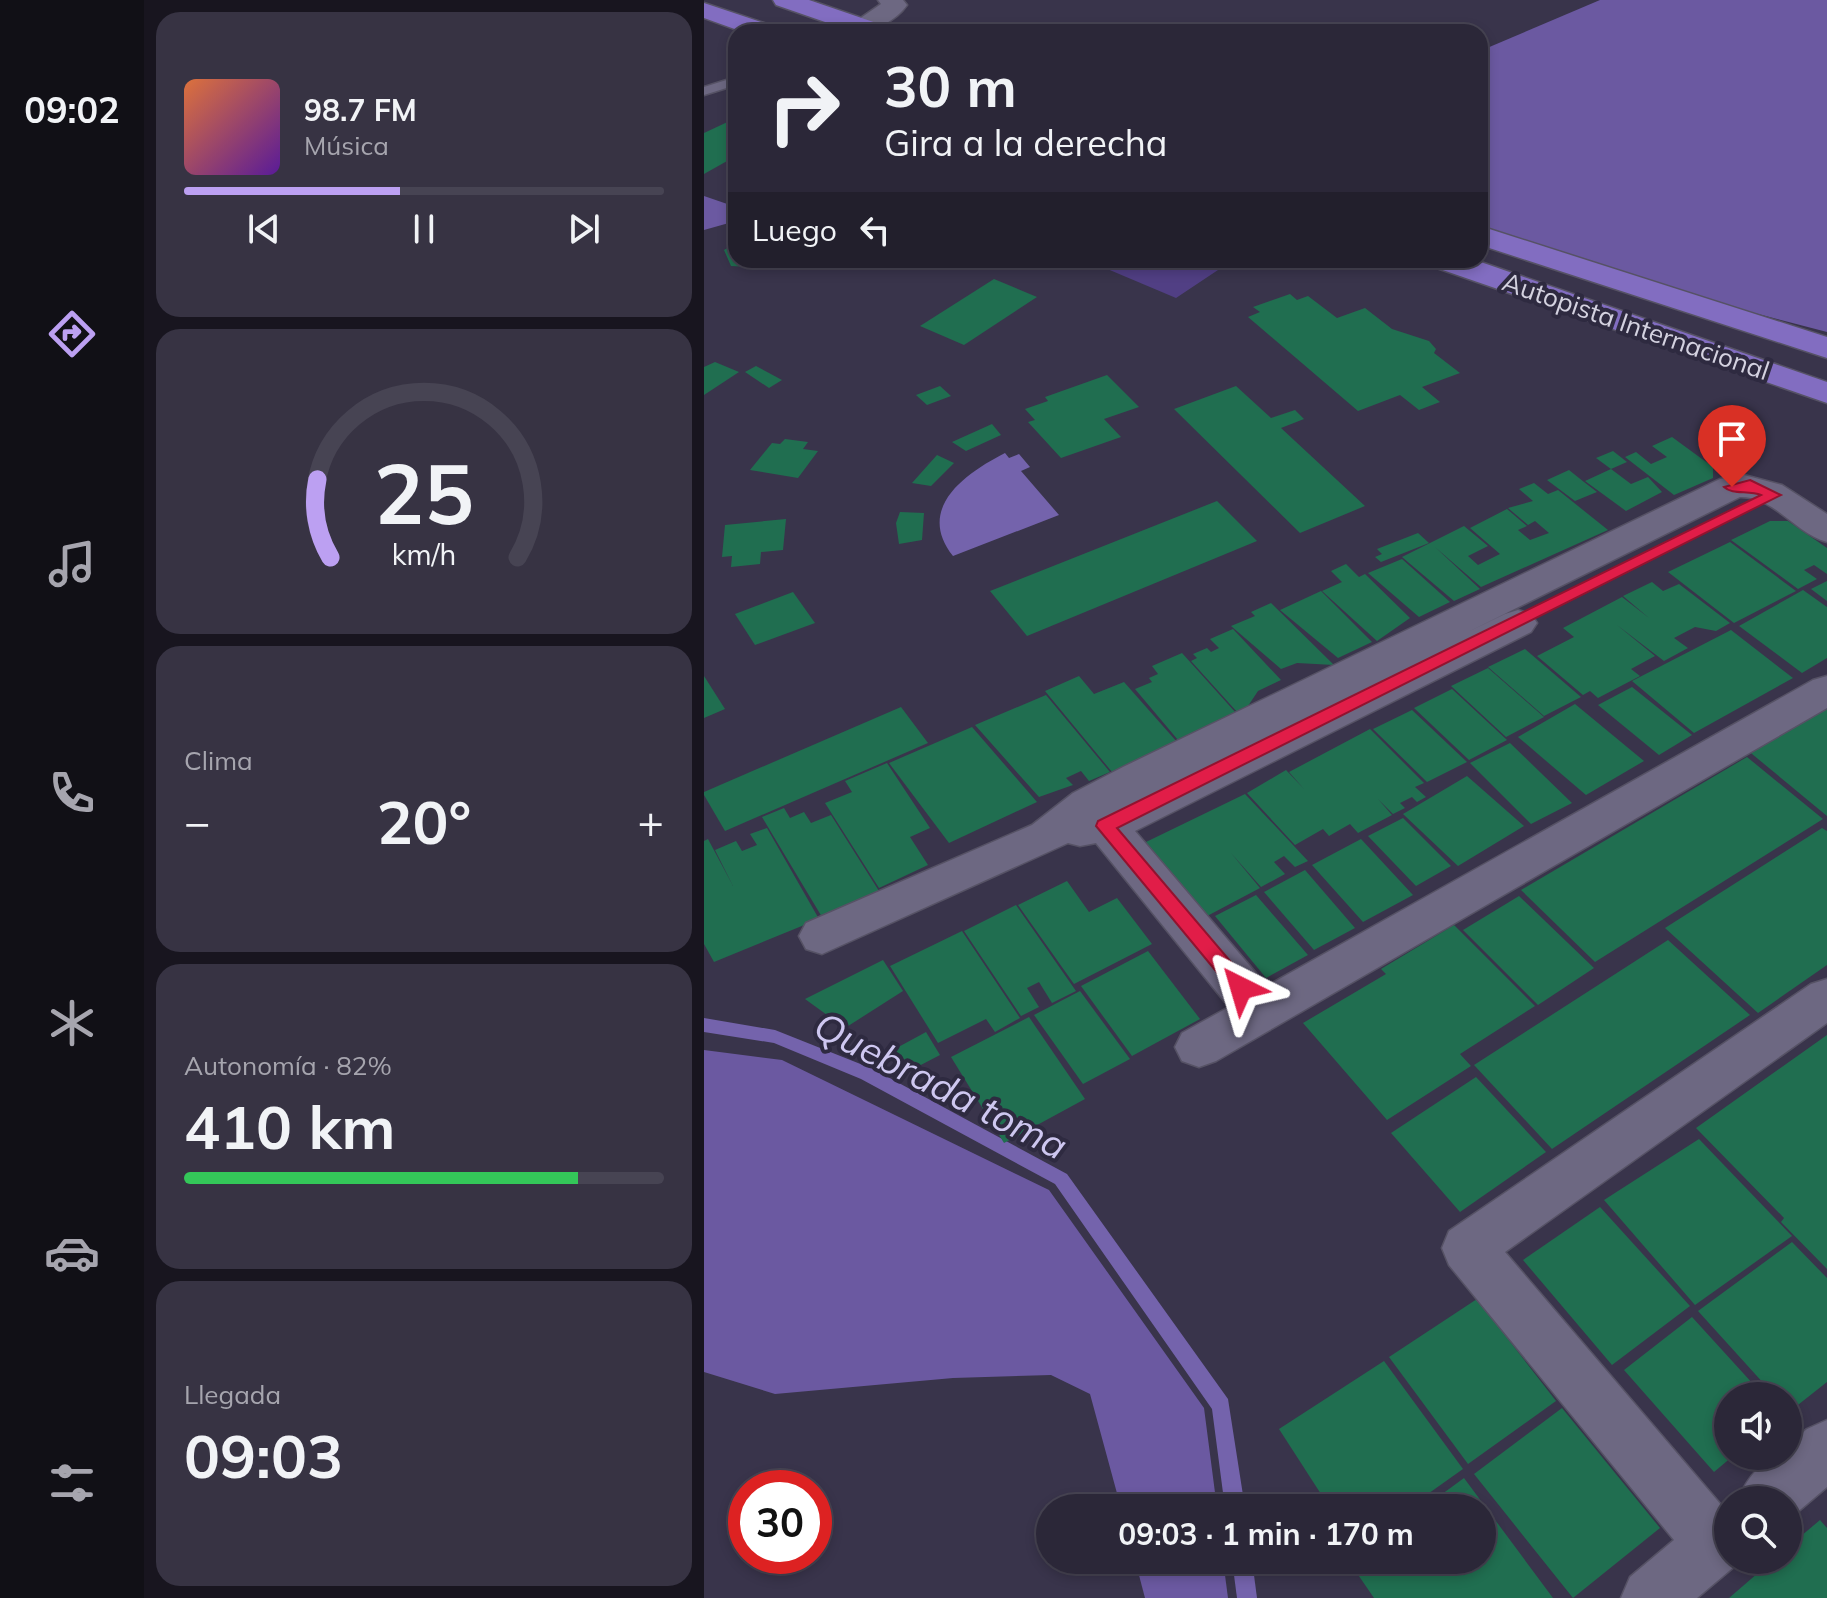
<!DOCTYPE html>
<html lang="es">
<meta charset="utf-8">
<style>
body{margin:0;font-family:Mulish,sans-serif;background:#373343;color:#f1f3f6;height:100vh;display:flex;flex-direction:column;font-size:30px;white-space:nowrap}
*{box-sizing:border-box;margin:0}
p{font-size:26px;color:#a6a5ae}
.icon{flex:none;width:44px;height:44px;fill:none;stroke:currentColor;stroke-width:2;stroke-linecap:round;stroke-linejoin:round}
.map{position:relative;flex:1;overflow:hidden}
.panel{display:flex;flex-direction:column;gap:12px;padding:12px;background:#18151f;width:560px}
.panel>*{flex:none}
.guide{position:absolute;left:24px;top:24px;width:760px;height:244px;border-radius:24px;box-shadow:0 4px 12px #0003,0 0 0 2px #474453;background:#2b2738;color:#f1f3f6;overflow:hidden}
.controls{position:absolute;left:1010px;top:1382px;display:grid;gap:16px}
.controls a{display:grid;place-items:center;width:88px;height:88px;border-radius:50%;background:#2b2738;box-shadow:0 4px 12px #0003,0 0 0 2px #474453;font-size:40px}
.speed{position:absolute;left:24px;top:1470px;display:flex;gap:16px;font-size:40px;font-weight:700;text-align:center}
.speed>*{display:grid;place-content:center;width:104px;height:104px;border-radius:50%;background:#2b2738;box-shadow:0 4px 12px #0003,0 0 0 2px #474453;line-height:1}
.speed .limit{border:12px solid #d22;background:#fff;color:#111}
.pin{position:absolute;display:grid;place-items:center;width:68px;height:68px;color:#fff;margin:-82px -34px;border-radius:50% 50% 50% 0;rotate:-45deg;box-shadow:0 0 8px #0007}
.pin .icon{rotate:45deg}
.me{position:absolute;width:88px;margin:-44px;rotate:320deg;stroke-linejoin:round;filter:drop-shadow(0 0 6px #0008)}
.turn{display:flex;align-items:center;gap:28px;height:168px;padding:0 24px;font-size:36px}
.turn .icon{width:104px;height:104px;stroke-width:2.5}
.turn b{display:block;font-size:56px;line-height:68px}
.then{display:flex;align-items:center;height:76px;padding:0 24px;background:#0003;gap:16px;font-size:30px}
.big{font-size:60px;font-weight:700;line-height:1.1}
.panel .tile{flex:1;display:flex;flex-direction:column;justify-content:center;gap:12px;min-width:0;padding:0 28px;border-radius:24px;background:#373343}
.panel .dial{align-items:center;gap:0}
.dial svg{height:208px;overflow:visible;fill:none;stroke:#474453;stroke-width:7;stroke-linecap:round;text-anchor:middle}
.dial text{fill:#f1f3f6;stroke:none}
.song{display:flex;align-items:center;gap:24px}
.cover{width:96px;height:96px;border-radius:12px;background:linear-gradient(135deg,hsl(20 70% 55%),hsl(270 70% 35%))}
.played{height:8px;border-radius:4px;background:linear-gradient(90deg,#bca0f2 45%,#474453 45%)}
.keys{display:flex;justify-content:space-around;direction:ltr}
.heat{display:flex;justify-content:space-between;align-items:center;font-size:44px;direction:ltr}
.charge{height:12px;border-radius:6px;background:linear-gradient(90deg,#34c759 82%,#474453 0)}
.trip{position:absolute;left:332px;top:1494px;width:460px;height:80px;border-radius:40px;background:#2b2738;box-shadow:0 4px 12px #0003,0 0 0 2px #474453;font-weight:700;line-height:80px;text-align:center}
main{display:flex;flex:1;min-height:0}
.tab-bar{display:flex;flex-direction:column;width:144px;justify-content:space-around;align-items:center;background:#111016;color:#a6a5ae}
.tab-bar .icon{width:56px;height:56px}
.tab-bar .selected{color:#bca0f2}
.tab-bar b{font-size:36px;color:#f1f3f6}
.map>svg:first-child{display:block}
.green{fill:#513f84}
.forest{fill:#6b59a1}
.water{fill:#7463ac}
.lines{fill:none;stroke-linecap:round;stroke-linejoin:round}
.stream{fill:#7463ac;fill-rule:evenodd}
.building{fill:#206e50}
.service-casing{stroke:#565265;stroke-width:3}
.minor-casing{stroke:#565265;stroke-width:3}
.trunk-casing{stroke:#565265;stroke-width:3}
.service{fill:#6d6882;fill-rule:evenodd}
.minor{fill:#6d6882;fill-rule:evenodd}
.trunk{fill:#826dc1;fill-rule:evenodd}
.route{fill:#e11d48;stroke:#92132f;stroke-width:2}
.labels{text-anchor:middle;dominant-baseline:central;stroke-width:8;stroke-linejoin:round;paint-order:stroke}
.far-street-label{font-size:26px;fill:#d4d2e0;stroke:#2e2a40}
.near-water-label{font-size:38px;font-style:italic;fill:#cec7f0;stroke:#2e2a40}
</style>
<main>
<nav class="tab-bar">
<b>09:02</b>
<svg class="icon selected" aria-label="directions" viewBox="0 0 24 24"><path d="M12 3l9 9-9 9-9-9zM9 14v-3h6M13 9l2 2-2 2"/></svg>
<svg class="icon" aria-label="music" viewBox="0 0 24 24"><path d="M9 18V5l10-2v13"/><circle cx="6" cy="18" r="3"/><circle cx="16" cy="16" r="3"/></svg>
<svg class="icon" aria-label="phone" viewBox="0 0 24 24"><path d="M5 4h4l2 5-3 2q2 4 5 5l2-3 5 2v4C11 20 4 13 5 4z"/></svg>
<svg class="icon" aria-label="climate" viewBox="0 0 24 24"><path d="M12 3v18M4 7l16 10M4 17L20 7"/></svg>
<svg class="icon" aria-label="car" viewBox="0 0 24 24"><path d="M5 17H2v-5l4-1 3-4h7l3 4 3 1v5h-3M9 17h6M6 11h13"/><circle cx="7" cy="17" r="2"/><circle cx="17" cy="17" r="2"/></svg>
<svg class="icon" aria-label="filters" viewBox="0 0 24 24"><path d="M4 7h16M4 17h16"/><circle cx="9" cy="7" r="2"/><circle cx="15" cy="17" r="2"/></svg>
</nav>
<section class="panel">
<div class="tile">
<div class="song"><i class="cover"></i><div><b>98.7 FM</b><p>Música</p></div></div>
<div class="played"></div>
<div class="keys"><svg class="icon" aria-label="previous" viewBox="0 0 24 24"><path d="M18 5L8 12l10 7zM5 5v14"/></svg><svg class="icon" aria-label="pause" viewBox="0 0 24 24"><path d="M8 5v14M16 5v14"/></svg><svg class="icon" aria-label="next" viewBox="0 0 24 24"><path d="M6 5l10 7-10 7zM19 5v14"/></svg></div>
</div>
<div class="tile dial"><svg viewBox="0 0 100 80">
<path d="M14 69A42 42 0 1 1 86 69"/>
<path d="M14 69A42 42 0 0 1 9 39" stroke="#bca0f2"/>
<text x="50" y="56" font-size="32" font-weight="700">25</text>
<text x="50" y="72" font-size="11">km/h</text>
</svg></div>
<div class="tile"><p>Clima</p>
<div class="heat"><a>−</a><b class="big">20°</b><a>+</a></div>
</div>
<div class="tile"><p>Autonomía · 82%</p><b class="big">410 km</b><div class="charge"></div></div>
<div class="tile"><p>Llegada</p><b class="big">09:03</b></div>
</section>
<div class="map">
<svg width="1123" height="1598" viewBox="0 0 1123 1598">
<rect width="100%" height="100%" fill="#39344b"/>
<polygon class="green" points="382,260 521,260 526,262 472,298"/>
<g class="forest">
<polygon points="896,0 1123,0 1123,332 1039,310 776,226 776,51"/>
<polygon points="0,196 32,207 32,221 0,230"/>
<polygon points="0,1050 78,1060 345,1190 500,1408 513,1508 417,1508 386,1394 347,1375 249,1378 71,1394 0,1372"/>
<polygon points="431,1560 519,1560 524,1598 441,1598"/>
</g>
<path class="water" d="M301,453L305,458L315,454L326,467L317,471L355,515L249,556C211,508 262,473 301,453Z"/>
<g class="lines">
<g class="stream">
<polygon points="0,1018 71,1030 169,1069 363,1174 524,1399 541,1508 521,1508 508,1409 351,1184 157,1079 70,1043 0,1032"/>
<polygon points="528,1560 548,1560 553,1598 533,1598"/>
</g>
</g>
<g class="building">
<polygon points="32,118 32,156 0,174 0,133"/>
<polygon points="32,243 32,260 78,260 65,268 27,266 20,250"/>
<polygon points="89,260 165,260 162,267 86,264"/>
<polygon points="290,279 333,297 260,345 216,326"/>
<polygon points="586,294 593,300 604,296 633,318 661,308 688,329 725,341 732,349 730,353 756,373 718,387 736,402 715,410 696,395 654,411 544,317 556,312 549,307"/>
<polygon points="11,362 35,372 0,395 0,367"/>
<polygon points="52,366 78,380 65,388 41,372"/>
<polygon points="403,375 435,407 400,419 417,437 357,458 324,422 331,420 321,409 344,401 341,397"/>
<polygon points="236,386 247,396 223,405 212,395"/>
<polygon points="532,386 567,418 591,410 600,419 577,428 661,506 596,533 470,409"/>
<polygon points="288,424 297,435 262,451 248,442"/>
<polygon points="968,437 1009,467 1009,478 970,495 921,457 932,452 947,464 963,457 948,446"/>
<polygon points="81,439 104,442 99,449 114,451 94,478 46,470 68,443 76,444"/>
<polygon points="909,451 923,462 907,469 892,458"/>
<polygon points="233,455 250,463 227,486 208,483"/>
<polygon points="907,469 927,484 944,477 958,492 922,511 881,481"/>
<polygon points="865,470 880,482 893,492 871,501 843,480"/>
<polygon points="830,483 844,494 854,490 904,530 777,587 731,547 776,589 750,601 698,557 760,526 784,546 764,556 774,565 796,554 766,528 803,509 823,526 814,530 826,540 845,533 831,521 824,525 804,508 829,501 815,489"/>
<polygon points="513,501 553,541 323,636 286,591"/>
<polygon points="196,512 220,513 218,540 195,544 192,523"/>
<polygon points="82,519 79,550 57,552 56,564 27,567 28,556 18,557 21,525"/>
<polygon points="1066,521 1084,521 1123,548 1123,574 1110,565 1100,570 1113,579 1094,589 1027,540"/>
<polygon points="714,533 725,543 677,562 671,557 678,554 673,549"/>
<polygon points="1026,542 1092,591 1030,623 964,572"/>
<polygon points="698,559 746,602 715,617 664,573"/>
<polygon points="642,564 655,577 661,574 706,618 673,641 618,591 638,582 627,571"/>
<polygon points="1123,581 1123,601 1107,589"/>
<polygon points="948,582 959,591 975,584 1026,623 1012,631 991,627 970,638 984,648 960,661 913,625 951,656 927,669 936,676 894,698 886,691 879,695 833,656 870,637 859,628 918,597 945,618 919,596"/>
<polygon points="1099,590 1123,607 1123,658 1098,673 1035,626"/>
<polygon points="617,591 668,642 634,658 576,610"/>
<polygon points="89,592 111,623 51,645 31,614"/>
<polygon points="567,603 630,665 593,663 577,669 527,626 551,616 547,612"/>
<polygon points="529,629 577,680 554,691 542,709 534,713 487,661 493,658 489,654 503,648 507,652 515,648 506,639"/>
<polygon points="1027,630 1089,678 990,733 928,681"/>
<polygon points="821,649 877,697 840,716 784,667"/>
<polygon points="478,653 532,713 474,740 431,689 448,682 445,678 454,674 448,666"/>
<polygon points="784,668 840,717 802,737 747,686"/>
<polygon points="0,676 21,709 0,718"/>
<polygon points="375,676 390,694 420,682 473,742 413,778 341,691"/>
<polygon points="928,687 988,735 955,755 894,705"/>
<polygon points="748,689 803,740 765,760 710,708"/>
<polygon points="342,695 406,772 385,781 377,771 362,778 369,785 335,797 271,725"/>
<polygon points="871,704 940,761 882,795 814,737"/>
<polygon points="1123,704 1123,816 1042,749"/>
<polygon points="197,707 224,743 21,831 0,795 0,792"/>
<polygon points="708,710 763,762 723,782 669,729"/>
<polygon points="268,727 333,802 245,843 185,763"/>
<polygon points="666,729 720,783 711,787 722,797 713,802 708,797 696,803 701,808 689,814 674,799 688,815 654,833 646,824 625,836 619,829 591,845 543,793 582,770 600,789 585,772"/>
<polygon points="806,743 868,803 827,824 766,763"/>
<polygon points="1043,757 1119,819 891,962 817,890"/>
<polygon points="183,763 226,828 206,837 224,865 175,888 121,803 148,792 141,781"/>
<polygon points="763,776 820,826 754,866 699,814"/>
<polygon points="541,794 604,861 591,867 580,856 570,862 581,874 557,887 527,853 556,888 490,923 437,848 442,842"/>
<polygon points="80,808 86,818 100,812 107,823 127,815 175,891 118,917 58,817"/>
<polygon points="699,818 747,866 712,886 664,836"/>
<polygon points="63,828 115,919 10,962 0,944 0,841 4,839 29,886 11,850 32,841 38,851 53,845 46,834"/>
<polygon points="1118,828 1123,831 1123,965 1054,1013 961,928"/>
<polygon points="657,839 709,895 659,922 608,865"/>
<polygon points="601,870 651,928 610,950 560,892"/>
<polygon points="363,881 385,912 413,898 448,944 370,984 314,905"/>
<polygon points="552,895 604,955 562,978 511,916"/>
<polygon points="815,896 890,968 834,1005 759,930"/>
<polygon points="312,905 372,991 348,1003 335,982 323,988 335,1007 317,1016 260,931"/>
<polygon points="750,925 831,1006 756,1054 767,1066 683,1120 599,1023 682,974 677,969"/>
<polygon points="258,931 316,1018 291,1032 282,1019 234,1043 186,966"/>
<polygon points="964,940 1046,1015 848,1149 770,1065"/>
<polygon points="444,951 496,1019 428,1056 377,986"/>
<polygon points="179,960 199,991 141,1028 101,999"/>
<polygon points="376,991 426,1059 379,1084 330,1015"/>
<polygon points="325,1017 381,1099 300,1143 247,1057"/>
<polygon points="222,1032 236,1055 213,1067 187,1051"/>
<polygon points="1123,1035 1123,1269 1077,1222 1080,1218 992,1128"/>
<polygon points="772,1077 842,1152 756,1212 687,1133"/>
<polygon points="995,1139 1088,1236 991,1305 900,1200"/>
<polygon points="896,1207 986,1306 908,1365 819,1260"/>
<polygon points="1088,1242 1123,1278 1123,1382 1085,1412 1084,1396 1071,1396 994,1311"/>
<polygon points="773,1299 852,1401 764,1464 685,1357"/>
<polygon points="988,1317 1060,1396 1024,1396 1024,1456 1029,1456 1010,1472 920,1370"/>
<polygon points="680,1361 759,1469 704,1508 626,1508 575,1429"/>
<polygon points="858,1408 956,1528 869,1598 770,1474"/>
<polygon points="760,1478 849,1598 670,1598 646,1563 649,1560 778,1560 778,1508 719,1508"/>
<polygon points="1116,1520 1123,1528 1123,1598 1025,1598 1069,1560 1084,1560 1084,1547"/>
</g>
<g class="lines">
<g class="service-casing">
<polygon id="service" points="32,77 32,85 0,95 0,87"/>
</g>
<g class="minor-casing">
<g id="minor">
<path d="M174,0H199L203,5C192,21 167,34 148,31L145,26L177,4Z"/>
<path d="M1040,475L1078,485L1123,514V542C1092,534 1070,496 1036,497L764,632L801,614L814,610L827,614L833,623L827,632L431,831L563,986L1109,680L1123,676V708L512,1061L495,1067L478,1061L471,1047L478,1033L525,1007L392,843L376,846L364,843L118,954L102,949L95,936L102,923L328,825L369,793L419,767L1016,479Z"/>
<polygon points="1123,979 1123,1023 801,1252 1018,1506 1024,1503 1024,1560 1038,1560 993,1598 917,1598 926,1577 970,1540 745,1265 738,1248 745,1231 1107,984"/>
<path d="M1123,1420V1487L1084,1520V1500H1034C1043,1478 1059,1456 1084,1456V1445L1103,1429Z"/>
</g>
</g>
<g class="trunk-casing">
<g id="trunk">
<polygon points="69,0 105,0 184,27 188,32 150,32 72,5"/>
<polygon points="0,3 72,27 76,32 39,32 0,18"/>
<polygon points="776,226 1123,337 1123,358 776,245"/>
<polygon points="726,260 771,260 1123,382 1123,403 730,267"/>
</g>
</g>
<use href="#service" class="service"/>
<use href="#minor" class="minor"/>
<use href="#trunk" class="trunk"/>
</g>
<path class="route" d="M1046,480L1077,495L413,828L544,982L547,988L544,993H530L392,826L394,821L1057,495C1045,490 1028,495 1020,487Z"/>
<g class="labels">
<g class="far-street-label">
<text transform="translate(932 326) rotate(19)">Autopista Internacional</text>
</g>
<g class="near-water-label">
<text transform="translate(237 1085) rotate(27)">Quebrada toma</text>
</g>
</g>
</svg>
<div class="controls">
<a><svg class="icon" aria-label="sound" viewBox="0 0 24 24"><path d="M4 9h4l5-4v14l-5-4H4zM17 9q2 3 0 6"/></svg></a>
<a><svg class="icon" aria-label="search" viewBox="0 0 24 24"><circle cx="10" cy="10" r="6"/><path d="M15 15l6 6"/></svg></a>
</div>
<div class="speed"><div class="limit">30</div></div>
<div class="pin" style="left:1028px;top:487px;background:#d93025"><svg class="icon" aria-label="arrive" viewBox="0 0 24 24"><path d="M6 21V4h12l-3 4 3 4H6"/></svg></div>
<svg class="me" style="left:537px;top:988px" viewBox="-20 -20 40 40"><path d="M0-17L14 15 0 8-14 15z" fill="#e11d48" stroke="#fff" stroke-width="4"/></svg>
<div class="trip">09:03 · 1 min · 170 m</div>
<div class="guide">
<div class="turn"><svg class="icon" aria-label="right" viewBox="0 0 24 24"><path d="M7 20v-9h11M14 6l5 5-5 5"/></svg><div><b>30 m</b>Gira a la derecha</div></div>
<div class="then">Luego<svg class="icon" aria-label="left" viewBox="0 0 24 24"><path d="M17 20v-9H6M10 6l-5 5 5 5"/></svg></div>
</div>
</div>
</main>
